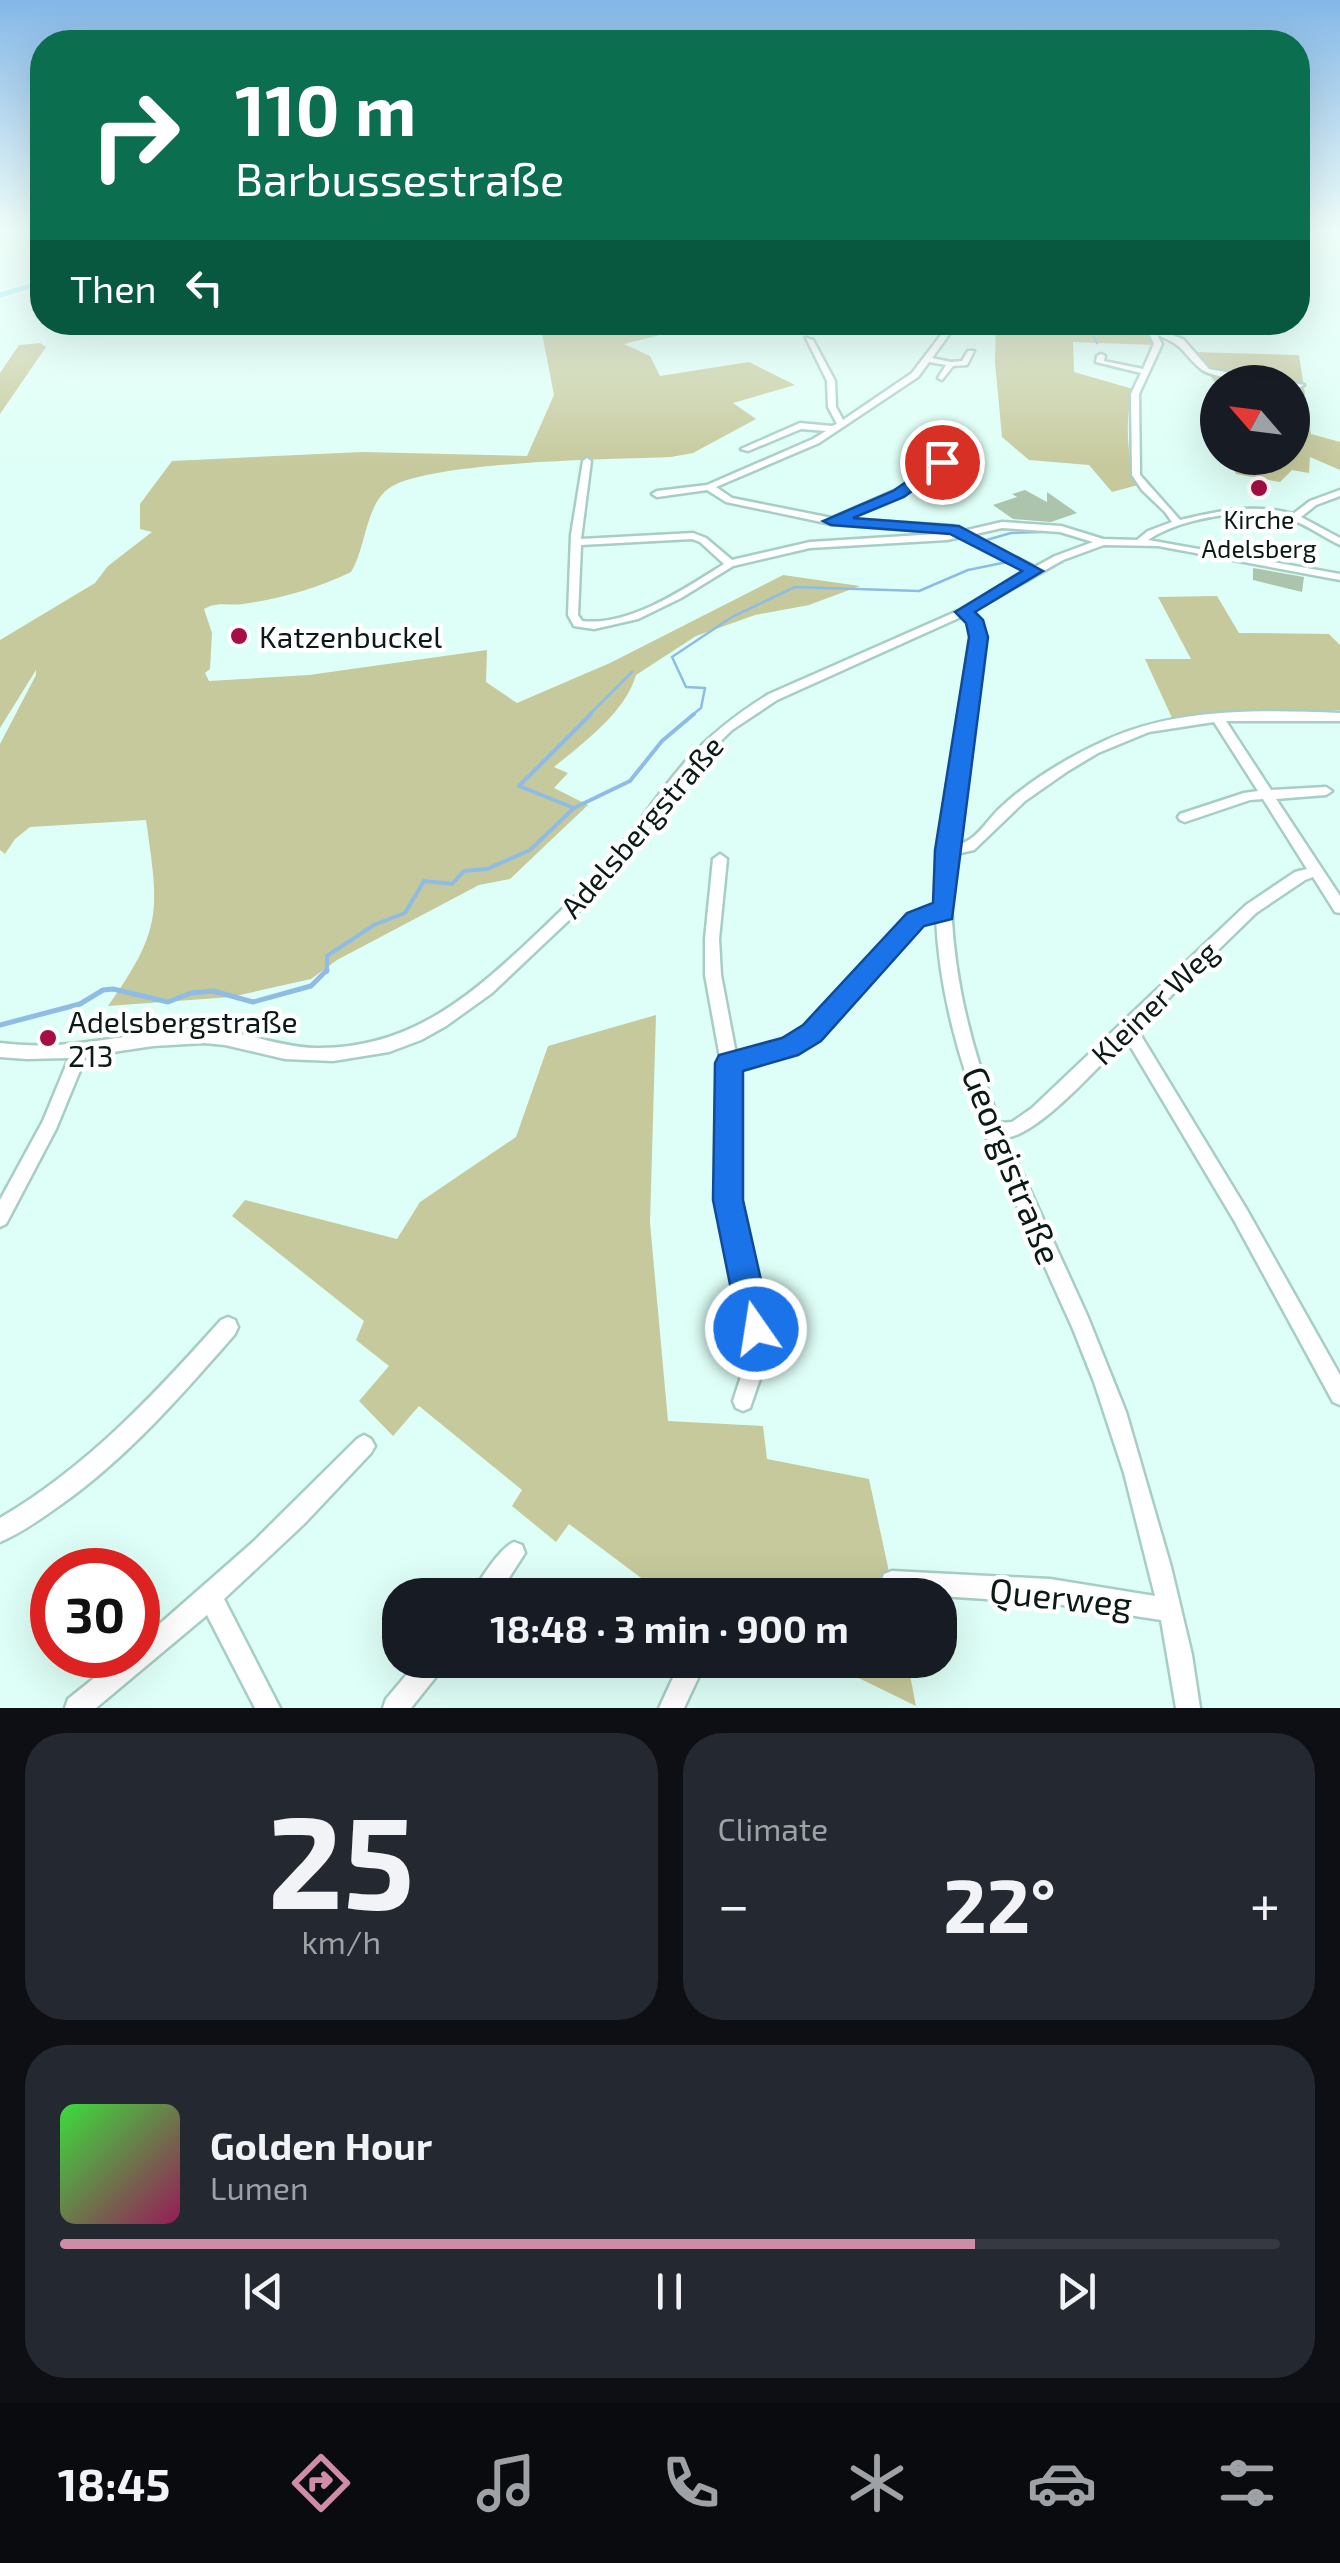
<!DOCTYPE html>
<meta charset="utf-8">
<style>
body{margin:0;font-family:"Exo 2",sans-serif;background:#242831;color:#f1f3f6;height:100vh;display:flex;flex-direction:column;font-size:38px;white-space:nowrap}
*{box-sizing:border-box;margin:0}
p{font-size:32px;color:#9ea1a6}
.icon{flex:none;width:55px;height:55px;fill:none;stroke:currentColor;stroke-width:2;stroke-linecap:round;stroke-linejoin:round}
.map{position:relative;height:1708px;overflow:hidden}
.details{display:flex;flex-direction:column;gap:25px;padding:25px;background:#0d0f14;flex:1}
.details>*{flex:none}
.top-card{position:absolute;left:30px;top:30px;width:1280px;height:305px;border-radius:40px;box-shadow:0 10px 40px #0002;background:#0b6e4f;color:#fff;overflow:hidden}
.needle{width:65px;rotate:298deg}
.fabs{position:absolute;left:1200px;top:365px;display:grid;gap:20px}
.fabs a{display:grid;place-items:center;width:110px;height:110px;border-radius:50%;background:#171b24;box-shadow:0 10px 40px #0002;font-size:50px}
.speed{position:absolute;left:30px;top:1548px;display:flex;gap:20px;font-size:50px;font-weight:700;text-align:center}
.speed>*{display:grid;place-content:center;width:130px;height:130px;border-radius:50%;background:#171b24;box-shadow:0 10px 40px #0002;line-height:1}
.speed .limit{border:15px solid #d22;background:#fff;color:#111}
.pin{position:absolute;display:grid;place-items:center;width:85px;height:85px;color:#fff;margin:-42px;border:5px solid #fff;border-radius:50%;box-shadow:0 2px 10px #0007}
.me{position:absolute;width:110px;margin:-55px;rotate:347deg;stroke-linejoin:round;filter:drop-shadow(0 0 8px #0008)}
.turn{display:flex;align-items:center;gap:35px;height:210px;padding:0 40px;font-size:45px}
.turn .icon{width:130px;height:130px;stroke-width:2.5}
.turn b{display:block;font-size:70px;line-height:85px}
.then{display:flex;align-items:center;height:95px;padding:0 40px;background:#0003;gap:20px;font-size:38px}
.big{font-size:75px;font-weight:700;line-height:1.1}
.details .tile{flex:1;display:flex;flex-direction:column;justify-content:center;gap:15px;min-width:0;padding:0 35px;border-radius:40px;background:#242831}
.details .dial{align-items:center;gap:0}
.dial b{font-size:130px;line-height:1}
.song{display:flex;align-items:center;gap:30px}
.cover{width:120px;height:120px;border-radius:15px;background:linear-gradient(135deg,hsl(120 70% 55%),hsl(330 70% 35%))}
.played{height:10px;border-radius:5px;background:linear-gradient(90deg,#cf8ca6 75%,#363941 75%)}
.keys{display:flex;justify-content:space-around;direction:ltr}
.heat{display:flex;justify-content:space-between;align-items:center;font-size:55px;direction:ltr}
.details .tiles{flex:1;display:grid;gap:25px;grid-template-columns:1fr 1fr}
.tile:last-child{grid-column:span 2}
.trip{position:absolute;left:382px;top:1578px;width:575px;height:100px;border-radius:40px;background:#171b24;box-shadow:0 10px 40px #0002;font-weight:700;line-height:100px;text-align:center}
.tabs{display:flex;height:160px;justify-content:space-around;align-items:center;background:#090b0e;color:#9ea1a6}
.tabs .icon{width:70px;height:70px}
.tabs .on{color:#cf8ca6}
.tabs b{font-size:45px;color:#f1f3f6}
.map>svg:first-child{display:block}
.green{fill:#c6c99b}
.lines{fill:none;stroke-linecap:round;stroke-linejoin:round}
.stream-far2{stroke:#8fbce5;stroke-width:2.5}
.stream-far1{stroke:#8fbce5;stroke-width:4}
.stream{stroke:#8fbce5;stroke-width:5}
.building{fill:#abc4ab}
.minor-casing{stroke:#a6cec4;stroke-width:5}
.major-casing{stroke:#fff;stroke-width:4}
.minor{fill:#fff;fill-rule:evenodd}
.major{fill:#91ecfd;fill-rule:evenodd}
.route{fill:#1a73e8;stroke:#114b97;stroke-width:2.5}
.poi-dot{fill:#a60e45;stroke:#fff;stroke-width:4}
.labels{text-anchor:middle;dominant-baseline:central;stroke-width:9;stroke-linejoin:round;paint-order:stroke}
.far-poi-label{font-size:25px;fill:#0a1a16;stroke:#fff}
.poi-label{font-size:30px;fill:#0a1a16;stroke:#fff;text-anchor:start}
.street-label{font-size:30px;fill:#0a1a16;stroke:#fff}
.near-street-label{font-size:35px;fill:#0a1a16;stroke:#fff}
</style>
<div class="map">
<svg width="1340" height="1708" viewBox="0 0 1340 1708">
<rect width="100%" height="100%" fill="#defff7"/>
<g class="green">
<path d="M540,323H707L624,344L650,356L660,376L749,362L795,385L733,403L756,419L693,453L671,457C619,459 423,461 388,489C365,507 366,548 351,572C318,588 280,599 243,604C228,606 218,601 204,609L212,633L210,669L205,673L209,681L309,675L487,650L486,682L517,703L610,663L783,575L860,586L809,605L755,615L696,636L636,675C625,713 583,743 554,767L568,773L554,788L588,805L510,879L479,885L337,960L311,979L231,997L108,1006C163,928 159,911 146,820L30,827L15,839L5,854L0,850V744L36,675V670L0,728V640L95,583L108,566L152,532L140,529V504L172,461L362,452L527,456L554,395Z"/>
<path d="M996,323H1143L1154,345L1073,342L1074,372L1133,389C1125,415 1126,460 1138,485L1112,492L1089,465L1029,460L1002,437L995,362Z"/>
<polygon points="40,343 46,347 0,414 0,373 19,345"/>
<polygon points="1193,352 1299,355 1311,434 1340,442 1340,470 1310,457 1309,473 1292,470 1280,482 1236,474 1228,458 1292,458 1292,382 1217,385"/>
<polygon points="1217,596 1239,633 1329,634 1340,645 1340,710 1252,710 1173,720 1145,659 1191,659 1158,597"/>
<polygon points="656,1015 650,1223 668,1421 763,1426 767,1459 869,1479 894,1595 664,1595 569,1524 556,1542 512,1506 522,1490 419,1406 393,1436 359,1401 389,1366 356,1340 364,1321 232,1216 245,1200 397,1239 420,1202 516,1137 548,1046"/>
<polygon points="805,1660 907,1660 916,1706 828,1663"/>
</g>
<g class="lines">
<g class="stream-far2">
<polyline points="1087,322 1097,343"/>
<polyline points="983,541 1011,533 1041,532"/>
<polyline points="588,716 632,672"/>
<polyline points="691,716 701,708 705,688 686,687 672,657 732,617 795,587 919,591 968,570 1007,562"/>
</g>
<g class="stream-far1">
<polyline points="574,808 519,786 591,714"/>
<polyline points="327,972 327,956 374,925 405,913 424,881 452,884 464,871 487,869 530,850 574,808 630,781 662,741 694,714"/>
</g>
<polyline class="stream" points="0,1025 80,1004 103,990 113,989 168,1002 191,993 213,991 253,1002 311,986 327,970"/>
</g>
<g class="building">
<polygon points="1025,490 1047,502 1047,492 1077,513 1051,522 1013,519 993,505 1017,497 1012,494"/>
<polygon points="1253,568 1304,577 1302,592 1253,580"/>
</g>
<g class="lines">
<g class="minor-casing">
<g id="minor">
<path d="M951,322H958L932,358L951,362L962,361L968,351H974L967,365L953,366L942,380L938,378L946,365L929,362L918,377L819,443L716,487L732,498L832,518L908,485L948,451L951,452V456L914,489L844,519L953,526L963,531L1002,522L1061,526L1103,539L1137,540L1148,531L1172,522L1165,512L1142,490L1132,475L1131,394L1141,373L1096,362L1097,356L1101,354L1105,356L1104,361L1143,369L1154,344L1144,322H1151L1154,329L1183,339L1209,369L1281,382C1265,383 1213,379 1201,369C1181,352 1186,346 1157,335L1162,344L1139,394L1140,475L1180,520C1218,511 1254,503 1293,514L1310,501L1340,490V496L1316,505L1301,517L1340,538V545C1321,536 1305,523 1284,517C1247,507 1180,518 1148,540L1340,574V580L1158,546L1104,545L1063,560L971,612L980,621L985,637L958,798L953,845C974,845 986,821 1000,808C1030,780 1067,758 1104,741C1176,707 1262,710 1340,713V721H1226L1271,790L1326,787L1332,791L1326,795L1276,799L1340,896V913L1335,912L1313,877L1305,880L1256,913L1137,1029L1247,1210L1340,1375V1405L1333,1402L1235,1222L1126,1039C1099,1065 1041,1133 1006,1138L1087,1315L1126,1412L1171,1567L1192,1655L1200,1708H1176L1161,1620L1050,1603L892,1593L884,1590L881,1582L884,1574L892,1571L1050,1579L1155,1596L1124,1473L1094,1382L1073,1329L984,1132L986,1130C959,1061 939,991 936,917L921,923L818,1038L795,1052L737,1068V1200L766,1329V1361L750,1408L743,1411L736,1408L733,1401L746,1361V1329L719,1200L721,1063L705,975V939L713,859L720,854L727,859L719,939L721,975L736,1054L785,1041L806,1028L911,915L926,908L937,907C937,815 958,726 973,637L970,622L963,616L777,700L732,730L695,766L623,863L585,905L492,993L446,1026L421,1040L389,1052L333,1061L285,1059L225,1045L204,1043L153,1046L86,1056L56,1129L6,1224L0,1227V1200L43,1121L69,1058L27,1059L0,1057V1043C18,1045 35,1046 53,1045C104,1043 153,1029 204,1029C242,1030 277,1047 316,1048C406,1049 465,1001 527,943C551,920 575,898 597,874C630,839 654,797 686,761C711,734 738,713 769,694L960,610L1028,572L961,537L947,540L810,548L733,566L681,598L638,619L594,629L574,626L568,615L571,535L583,461L587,458L591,461L581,539L693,533L706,538L732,560L810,542L953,533L831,524L726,502L707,490L657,497L652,494L657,491L707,485L813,439L826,431L801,429L748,451L741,449L800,423L832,426L837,424L828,407L827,381L806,338L813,340L835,381L836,407L843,420L912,373ZM1002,528L1060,532L1093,542L1055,556L1035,567L971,535ZM692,539L700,542L724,564C686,588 629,627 582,621L578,615L581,545ZM1214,722L1258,791L1244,793L1180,814L1178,817L1180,820L1185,822L1250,800L1263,799L1307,869L1295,872L1246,905L1032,1108L1012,1122L1000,1123C966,1036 946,949 952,855L974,850L1025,801L1068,771L1098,753L1149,732Z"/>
<polygon points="1289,382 1304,385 1300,387 1292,386 1292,382"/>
<path d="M228,1317L235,1320L238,1327L235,1334C181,1396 126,1459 59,1506C41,1519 21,1533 0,1542V1518C87,1467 154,1395 221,1320Z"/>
<polygon points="364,1435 371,1439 375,1446 371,1453 304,1524 224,1599 280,1708 255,1708 207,1615 96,1708 65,1708 68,1699 123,1655 138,1655 138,1643 253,1542 357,1439"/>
<path d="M514,1542L522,1545L525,1553L498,1595H472C479,1580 500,1548 514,1542Z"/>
<polygon points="419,1660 447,1660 443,1668 411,1708 383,1708 386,1699"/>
<polygon points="687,1664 696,1667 699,1676 684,1708 659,1708 678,1667"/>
</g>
</g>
<g class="major-casing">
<polygon id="major" points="39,281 42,281 42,285 0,298 0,292"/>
</g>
<use href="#minor" class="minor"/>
<use href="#major" class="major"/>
</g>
<linearGradient id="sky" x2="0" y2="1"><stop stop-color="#84b7e7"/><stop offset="0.49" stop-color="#f0fffb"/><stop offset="1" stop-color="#f0fffb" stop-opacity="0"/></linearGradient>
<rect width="1340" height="468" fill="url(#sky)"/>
<polygon class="route" points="942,457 947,458 947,465 904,497 853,518 959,526 1043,571 975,612 983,620 988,637 952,919 924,926 821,1041 798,1055 743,1071 743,1200 772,1329 767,1341 756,1345 744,1341 739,1329 713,1200 715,1063 719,1055 782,1038 803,1025 907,913 933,903 935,850 969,637 966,623 955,612 1022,571 950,534 831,525 823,521 893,491"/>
<g class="poi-dot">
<circle cx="1259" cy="488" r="10"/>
<circle cx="239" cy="636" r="10"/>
<circle cx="48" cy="1038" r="10"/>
</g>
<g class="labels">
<g class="far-poi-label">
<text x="1259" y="519">Kirche<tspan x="1259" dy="29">Adelsberg</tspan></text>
</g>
<g class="poi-label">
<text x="259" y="636">Katzenbuckel</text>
<text x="68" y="1021">Adelsbergstraße<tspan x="68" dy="34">213</tspan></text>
</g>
<g class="street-label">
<text transform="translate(641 826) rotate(-49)">Adelsbergstraße</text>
<text transform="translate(1154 1002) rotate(-44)">Kleiner Weg</text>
</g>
<g class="near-street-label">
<text transform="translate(1013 1165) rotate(68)">Georgistraße</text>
<text transform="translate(1061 1596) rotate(6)">Querweg</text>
</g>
</g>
</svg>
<div class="fabs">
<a><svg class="needle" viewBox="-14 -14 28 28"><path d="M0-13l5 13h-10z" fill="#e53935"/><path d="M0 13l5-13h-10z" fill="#9ea1a6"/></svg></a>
</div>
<div class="speed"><div class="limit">30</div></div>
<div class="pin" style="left:942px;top:462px;background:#d93025"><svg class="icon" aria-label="arrive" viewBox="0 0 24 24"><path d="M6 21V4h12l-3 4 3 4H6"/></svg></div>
<svg class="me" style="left:756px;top:1329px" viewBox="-20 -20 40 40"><circle r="17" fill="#1a73e8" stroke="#fff" stroke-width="3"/><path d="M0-11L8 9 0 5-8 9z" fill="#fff"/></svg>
<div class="trip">18:48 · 3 min · 900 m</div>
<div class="top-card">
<div class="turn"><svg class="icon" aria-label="right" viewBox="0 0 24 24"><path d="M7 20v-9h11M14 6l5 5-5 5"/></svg><div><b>110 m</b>Barbussestraße</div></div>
<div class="then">Then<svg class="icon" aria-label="left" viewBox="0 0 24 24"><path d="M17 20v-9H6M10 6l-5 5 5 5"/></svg></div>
</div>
</div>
<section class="details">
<div class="tiles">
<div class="tile dial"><b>25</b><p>km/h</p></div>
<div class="tile"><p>Climate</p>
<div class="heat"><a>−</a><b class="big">22°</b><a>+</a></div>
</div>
<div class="tile">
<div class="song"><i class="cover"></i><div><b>Golden Hour</b><p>Lumen</p></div></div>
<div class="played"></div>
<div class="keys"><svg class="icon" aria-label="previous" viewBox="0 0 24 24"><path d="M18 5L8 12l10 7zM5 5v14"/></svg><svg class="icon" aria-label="pause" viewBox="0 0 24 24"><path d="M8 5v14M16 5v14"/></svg><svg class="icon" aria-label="next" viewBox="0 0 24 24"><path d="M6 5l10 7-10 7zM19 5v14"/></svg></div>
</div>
</div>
</section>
<nav class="tabs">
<b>18:45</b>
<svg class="icon on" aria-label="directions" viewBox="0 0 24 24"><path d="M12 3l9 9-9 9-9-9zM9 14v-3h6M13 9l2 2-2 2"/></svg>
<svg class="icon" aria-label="music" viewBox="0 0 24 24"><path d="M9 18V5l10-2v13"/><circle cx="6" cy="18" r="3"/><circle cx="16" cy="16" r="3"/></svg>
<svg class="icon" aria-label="phone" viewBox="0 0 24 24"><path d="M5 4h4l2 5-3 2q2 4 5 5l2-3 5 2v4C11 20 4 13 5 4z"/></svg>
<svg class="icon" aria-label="climate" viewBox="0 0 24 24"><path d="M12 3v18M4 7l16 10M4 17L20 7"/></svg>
<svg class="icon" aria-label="car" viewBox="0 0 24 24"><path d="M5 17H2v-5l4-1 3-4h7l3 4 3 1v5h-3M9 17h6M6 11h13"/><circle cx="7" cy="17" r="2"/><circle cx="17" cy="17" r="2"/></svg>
<svg class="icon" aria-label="filters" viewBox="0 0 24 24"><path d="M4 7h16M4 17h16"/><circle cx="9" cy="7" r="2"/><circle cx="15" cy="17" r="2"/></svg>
</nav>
